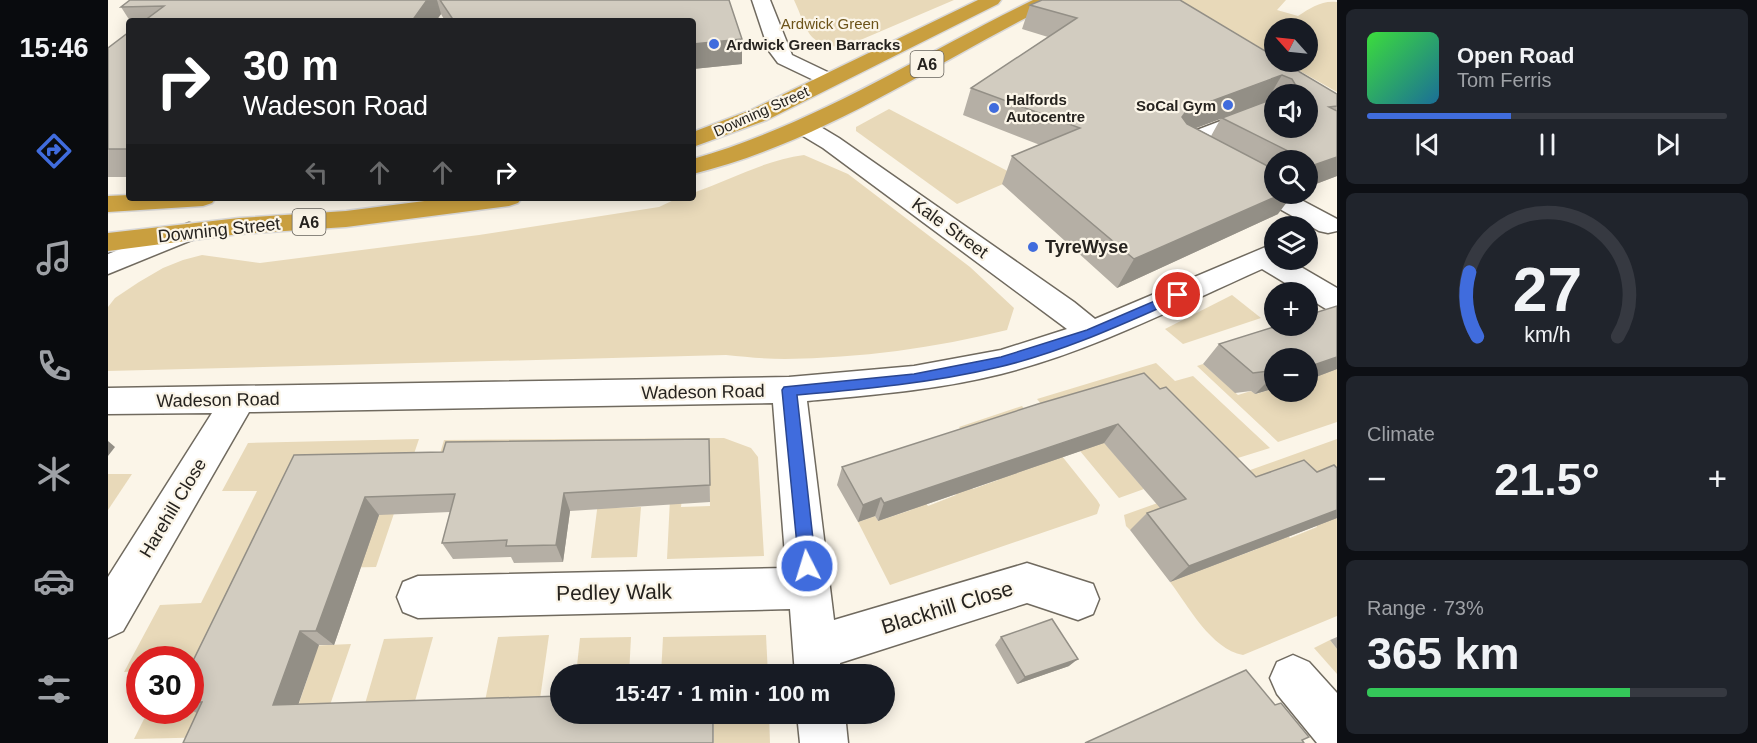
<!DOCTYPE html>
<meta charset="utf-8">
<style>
body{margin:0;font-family:Helvetica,sans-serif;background:#20242c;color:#f1f3f6;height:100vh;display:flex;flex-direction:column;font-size:22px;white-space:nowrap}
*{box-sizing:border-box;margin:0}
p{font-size:20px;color:#9ea1a6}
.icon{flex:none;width:33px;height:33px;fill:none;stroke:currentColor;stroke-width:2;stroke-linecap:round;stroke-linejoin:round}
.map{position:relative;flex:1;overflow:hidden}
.side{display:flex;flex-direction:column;gap:9px;padding:9px;background:#0d0f14;width:420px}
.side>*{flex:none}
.top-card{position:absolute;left:18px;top:18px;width:570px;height:183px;border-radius:6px;box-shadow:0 3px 15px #0003;background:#202124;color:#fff;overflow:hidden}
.needle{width:39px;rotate:297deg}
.fabs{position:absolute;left:1156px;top:18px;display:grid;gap:12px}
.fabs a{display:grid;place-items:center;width:54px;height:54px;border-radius:50%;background:#171b24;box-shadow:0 3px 15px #0003;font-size:30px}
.speed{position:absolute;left:18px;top:646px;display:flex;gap:12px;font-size:30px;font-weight:700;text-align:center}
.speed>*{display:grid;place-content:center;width:78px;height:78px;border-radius:50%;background:#171b24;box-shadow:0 3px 15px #0003;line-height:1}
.speed .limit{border:9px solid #d22;background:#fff;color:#111}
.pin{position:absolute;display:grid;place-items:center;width:51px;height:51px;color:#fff;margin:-26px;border:3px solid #fff;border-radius:50%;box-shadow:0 2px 6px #0007}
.me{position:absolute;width:66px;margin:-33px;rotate:355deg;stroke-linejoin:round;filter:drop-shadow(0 0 4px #0008)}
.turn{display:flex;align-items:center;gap:21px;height:126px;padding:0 18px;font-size:27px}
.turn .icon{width:78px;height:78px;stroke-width:2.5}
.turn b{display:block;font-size:42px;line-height:51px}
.lanes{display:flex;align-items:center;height:57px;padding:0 18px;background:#0003;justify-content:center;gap:30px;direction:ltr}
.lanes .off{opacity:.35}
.big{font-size:45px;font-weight:700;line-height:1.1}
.side .card{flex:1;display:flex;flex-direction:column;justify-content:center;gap:9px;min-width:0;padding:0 21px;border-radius:9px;background:#20242c}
.side .dial{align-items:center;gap:0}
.dial svg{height:156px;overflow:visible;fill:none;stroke:#363941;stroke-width:7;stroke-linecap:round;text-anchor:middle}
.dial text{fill:#f1f3f6;stroke:none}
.song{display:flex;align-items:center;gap:18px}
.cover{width:72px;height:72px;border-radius:9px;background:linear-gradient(135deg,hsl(120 70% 55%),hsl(200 70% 35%))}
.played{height:6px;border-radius:3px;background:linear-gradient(90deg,#406cdd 40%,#363941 40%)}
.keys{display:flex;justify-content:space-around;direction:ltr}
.heat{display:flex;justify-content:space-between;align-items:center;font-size:33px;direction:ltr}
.charge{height:9px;border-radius:4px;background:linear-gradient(90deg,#34c759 73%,#363941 0)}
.trip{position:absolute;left:442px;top:664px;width:345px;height:60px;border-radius:30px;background:#171b24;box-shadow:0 3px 15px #0003;font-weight:700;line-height:60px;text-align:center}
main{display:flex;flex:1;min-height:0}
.tab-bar{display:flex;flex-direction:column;width:108px;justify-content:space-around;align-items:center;background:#090b0e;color:#9ea1a6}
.tab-bar .icon{width:42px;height:42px}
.tab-bar .active{color:#406cdd}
.tab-bar b{font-size:27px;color:#f1f3f6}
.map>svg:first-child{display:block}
.green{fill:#e8d9b9}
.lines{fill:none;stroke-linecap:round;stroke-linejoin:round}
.minor-casing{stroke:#706a5f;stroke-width:3}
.highway-casing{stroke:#d8d7d7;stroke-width:3}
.minor{fill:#fff;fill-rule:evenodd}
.highway{fill:#c99f3f;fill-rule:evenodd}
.wall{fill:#b5afa5;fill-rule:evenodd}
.shaded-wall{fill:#938f86}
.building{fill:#d2ccc0;stroke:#938f86;stroke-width:1.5}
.route{fill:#406cdd;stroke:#2a4690;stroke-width:1.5}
.poi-dot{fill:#406cdd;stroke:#fbf5e8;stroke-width:2}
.labels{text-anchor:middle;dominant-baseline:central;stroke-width:4.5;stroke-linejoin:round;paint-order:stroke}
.far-park-label{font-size:15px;fill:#6c5319;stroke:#fbf5e8}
.far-poi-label{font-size:15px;font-weight:bold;fill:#26231f;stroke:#fbf5e8;text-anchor:start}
.far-street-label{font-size:15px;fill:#26231f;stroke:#fbf5e8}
.shield{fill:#fbf5e8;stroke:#66625b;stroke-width:1.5}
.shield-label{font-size:16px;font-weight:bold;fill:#26231f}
.street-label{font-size:18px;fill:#26231f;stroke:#fbf5e8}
.poi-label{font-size:18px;font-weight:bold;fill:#26231f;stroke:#fbf5e8;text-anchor:start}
.near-street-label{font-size:21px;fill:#26231f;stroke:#fbf5e8}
</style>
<main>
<nav class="tab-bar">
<b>15:46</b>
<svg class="icon active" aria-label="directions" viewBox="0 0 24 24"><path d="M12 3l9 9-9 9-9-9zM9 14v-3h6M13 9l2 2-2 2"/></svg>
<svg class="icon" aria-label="music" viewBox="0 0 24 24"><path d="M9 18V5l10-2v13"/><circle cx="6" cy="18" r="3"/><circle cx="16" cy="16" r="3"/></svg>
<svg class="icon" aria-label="phone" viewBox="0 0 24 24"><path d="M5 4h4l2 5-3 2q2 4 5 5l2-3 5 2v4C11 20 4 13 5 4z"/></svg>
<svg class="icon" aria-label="climate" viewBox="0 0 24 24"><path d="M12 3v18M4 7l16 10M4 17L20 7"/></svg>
<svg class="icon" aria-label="car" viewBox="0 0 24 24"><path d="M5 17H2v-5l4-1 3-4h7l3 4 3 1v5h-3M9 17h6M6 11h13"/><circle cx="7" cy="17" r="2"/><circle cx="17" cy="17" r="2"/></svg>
<svg class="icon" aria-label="filters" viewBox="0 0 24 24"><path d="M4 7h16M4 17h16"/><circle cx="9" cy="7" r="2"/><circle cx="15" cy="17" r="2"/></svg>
</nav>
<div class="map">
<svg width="1229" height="743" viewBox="0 0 1229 743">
<rect width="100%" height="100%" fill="#fbf5e8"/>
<g class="green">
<path d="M686,0H846L736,47C698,46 700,30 686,0Z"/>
<path d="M1069,0H1178L1169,10L1190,16C1202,8 1214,0 1229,2V92L1176,62H1200V28H1167V56Z"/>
<polygon points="781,109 911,177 849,204 748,131 748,127"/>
<path d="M696,155L740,174L862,267L906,308L899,330C828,348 751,358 677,359C658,359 638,357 618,355L0,371V307L7,298L31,282L55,268L75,260L94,255L152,263L371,235L551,207L570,198H585V193C622,180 657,160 696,155Z"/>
<polygon points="1124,295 1153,318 1075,344 1057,329"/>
<polygon points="1048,363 1067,381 1085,376 1162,448 1101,467 968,410 1036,489 1011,498 929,399"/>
<polygon points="1095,364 1130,395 1143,391 1148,394 1167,388 1167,392 1200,392 1200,377 1229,368 1229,422 1170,442 1089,366"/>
<polygon points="914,406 989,500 992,505 989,514 782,585 750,522 767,516 770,521 803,510 816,500 820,506 848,495 845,489 860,484 865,489 890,480 851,427"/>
<polygon points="616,438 643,448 650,457 656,556 559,559 562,499 574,498 573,507 602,506 601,457 327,471 336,440"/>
<polygon points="311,439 268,567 222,568 109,737 26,739 40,711 82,711 82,660 32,660 31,671 16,672 52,605 93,603 149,491 114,491 140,443"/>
<polygon points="1229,439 1229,477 1070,513 1022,530 1018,526 1016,515"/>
<polygon points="0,474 24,474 0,510"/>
<polygon points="491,494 503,508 533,507 529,557 483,558"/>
<path d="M1229,509V616L1135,655C1103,649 1081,607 1062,582L1087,572L1120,552L1125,558L1149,549L1175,531L1182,538L1209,527L1203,520Z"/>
<polygon points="441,635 432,699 377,701 390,637"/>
<polygon points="658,635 660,675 553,675 555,637"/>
<polygon points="325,637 307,701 254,714 276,639"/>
<polygon points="523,637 521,675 468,675 472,638"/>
<polygon points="1222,640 1229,649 1229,674 1206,648"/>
<polygon points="243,644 213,731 148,743 181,733 202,671 198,646"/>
<polygon points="606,714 661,714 662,743 606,743"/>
</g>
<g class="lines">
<g class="minor-casing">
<g id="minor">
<polygon points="644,0 662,0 684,55 728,76 731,80 728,84 721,86 714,84 670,63 661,51"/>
<path d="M1147,108L1155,110L1158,115L1155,120L1092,145L1102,153L1098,158C1085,161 1069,155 1061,144L1065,139Z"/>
<path d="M698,121L706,123L731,138L966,302L987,319L1167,243V260H1181L1229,288V312L1218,309L1200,298V292H1192L1154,269C1069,307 984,351 893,374C829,390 764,395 699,401L726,620L919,563L985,584L991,599L985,614L970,620L919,603L732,663L733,675H687L682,609L310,618L295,612L289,597L295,582L310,576L678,568L665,403L141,412L15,631L0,638V577L104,413L0,414V388L681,377L806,366L893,350L959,329L715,148L690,133L687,128L690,123Z"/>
<polygon points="1140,174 1167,186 1167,194 1182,194 1229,219 1229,231 1220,233 1211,231 1131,186 1128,181 1131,176"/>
<polygon points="81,223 91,225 94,231 91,237 0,274 0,254"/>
<polygon points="1185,655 1201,662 1229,693 1229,743 1209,743 1169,694 1162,678 1169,662"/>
<polygon points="689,714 737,714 740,743 692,743"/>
</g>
</g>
<g class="highway-casing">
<g id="highway">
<polygon points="870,0 893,0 890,4 659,120 585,147 585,132 643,110"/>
<path d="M925,0H948L945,4C826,63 715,142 585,174V159C707,124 812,55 925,0Z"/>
<polygon points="21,195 21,198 108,198 104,203 95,206 0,212 0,196"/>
<polygon points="340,198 414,198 410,203 401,206 238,227 131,234 0,251 0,233 131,218 238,211"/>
</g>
</g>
<use href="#minor" class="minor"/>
<use href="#highway" class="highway"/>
</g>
<g class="wall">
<polygon points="22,0 621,0 634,64 585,69 585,21 337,21 333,14 328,21 22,21 13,7"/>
<path d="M1072,0L1229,94V176L1200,187V160H1167V194L1170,214L1009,288L894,184L904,156L932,145L855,115L863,88L940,37L914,29L922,5ZM1167,94H1200L1167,128ZM1113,118L1103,136L1088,128Z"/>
<polygon points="21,32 21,177 0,177 0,48"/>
<polygon points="1229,306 1229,369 1200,380 1200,358 1167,358 1167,388 1147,394 1143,391 1127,393 1095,364 1111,344 1169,326 1200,326 1200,315"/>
<polygon points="1052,389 1148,477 1209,472 1229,468 1229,518 1062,582 1022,530 1039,513 1052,508 996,443 770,521 767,516 750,522 729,485 734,467"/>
<polygon points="601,439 602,502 462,511 455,562 406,563 403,557 345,559 334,543 342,512 271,515 226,645 211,645 89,713 82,710 82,667 186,455 335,452"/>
<polygon points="893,637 961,666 909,684 887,645"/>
<polygon points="1229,637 1229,649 1222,640"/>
</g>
<g class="shaded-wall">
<polygon points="319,0 329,0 333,14 328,21 304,21"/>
<polygon points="634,39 634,64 585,69 585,44"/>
<polygon points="1174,75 1158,102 1064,137 1074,117 1079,110"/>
<polygon points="1229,157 1229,176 1200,187 1200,173 1206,165"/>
<polygon points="1174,194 1185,194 1170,214 1009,288 1026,259"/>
<polygon points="1229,357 1229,369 1200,380 1200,367"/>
<polygon points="1166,375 1167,375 1167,388 1147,394"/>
<polygon points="1010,424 996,443 770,521 776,503"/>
<polygon points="0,441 7,447 0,456"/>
<polygon points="456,493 462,511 455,562 448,545"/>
<polygon points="257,497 271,515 226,645 208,631"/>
<polygon points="773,498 767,516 750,522 755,505"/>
<polygon points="1229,510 1229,518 1062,582 1081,566"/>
<polygon points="192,631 211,645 186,717 165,705"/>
<polygon points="970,659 961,666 909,684 917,677"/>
</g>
<g class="building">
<polygon points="22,0 319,0 304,21 36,21 56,6 13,7"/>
<polygon points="332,0 621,0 634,39 585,44 585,21 346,21"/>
<polygon points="934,0 1072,0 1167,57 1167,62 1175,62 1229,94 1229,106 1221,107 1229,111 1229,157 1206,165 1200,165 1200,160 1189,160 1188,155 1114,118 1167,98 1167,128 1200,128 1200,94 1175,94 1183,91 1187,84 1184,79 1174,75 1079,110 1074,117 1079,124 1167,170 1167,194 1174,194 1026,259 904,156 972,128 863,88 969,18 922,5"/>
<polygon points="21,32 21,149 0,149 0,48"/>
<polygon points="1229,306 1229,357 1200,367 1200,358 1167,358 1167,375 1161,371 1145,373 1111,344 1169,326 1200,326 1200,315"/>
<polygon points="1036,373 1052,389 1058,387 1148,477 1196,460 1209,472 1226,465 1229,468 1229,510 1081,566 1039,513 1078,499 1010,424 776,503 773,498 755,505 734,467 930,404"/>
<polygon points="601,439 602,485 456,493 448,545 398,546 399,540 334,543 347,494 257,497 208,631 192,631 165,705 453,696 453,714 605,714 605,743 75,743 94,702 82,702 82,667 186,455 335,452 338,442"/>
<polygon points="944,619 970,659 917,677 893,637"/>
<polygon points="1138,670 1167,705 1173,703 1201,737 1194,740 1196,743 977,743"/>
</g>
<path class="route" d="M1070,291L1074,292L1076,295L1074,298C1015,324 955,352 891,367C824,383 757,389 689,395L708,566L705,571L699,574L693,571L691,566L674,390L676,387L806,374L893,357L979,330Z"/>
<g class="poi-dot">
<circle cx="606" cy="44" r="6"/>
<circle cx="1120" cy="105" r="6"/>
<circle cx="886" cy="108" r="6"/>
<circle cx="925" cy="247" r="6"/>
</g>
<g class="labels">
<g class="far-park-label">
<text x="722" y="23">Ardwick Green</text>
</g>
<g class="far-poi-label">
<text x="618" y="44">Ardwick Green Barracks</text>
<text x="898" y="99">Halfords<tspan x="898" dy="17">Autocentre</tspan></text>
<text x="1108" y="105" text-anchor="end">SoCal Gym</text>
</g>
<g class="far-street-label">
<text transform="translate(653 111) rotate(-24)">Downing Street</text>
</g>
<g class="shield">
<rect x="802.5" y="51" width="33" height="26" rx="4.5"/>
<rect x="184.5" y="209" width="33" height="26" rx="4.5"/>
</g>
<g class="shield-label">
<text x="819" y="64">A6</text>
<text x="201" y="222">A6</text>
</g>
<g class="street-label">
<text transform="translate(842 228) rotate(36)">Kale Street</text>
<text transform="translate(111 230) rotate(-6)">Downing Street</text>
<text transform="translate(595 392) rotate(-1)">Wadeson Road</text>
<text transform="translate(110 400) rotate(-1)">Wadeson Road</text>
<text transform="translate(65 508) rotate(-59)">Harehill Close</text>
</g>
<g class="poi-label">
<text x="937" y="247">TyreWyse</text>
</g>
<g class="near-street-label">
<text transform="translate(506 592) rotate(-1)">Pedley Walk</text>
<text transform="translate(839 607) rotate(-17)">Blackhill Close</text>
</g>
</g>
</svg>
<div class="fabs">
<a><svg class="needle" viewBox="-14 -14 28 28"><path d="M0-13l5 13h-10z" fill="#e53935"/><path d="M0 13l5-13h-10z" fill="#9ea1a6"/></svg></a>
<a><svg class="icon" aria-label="sound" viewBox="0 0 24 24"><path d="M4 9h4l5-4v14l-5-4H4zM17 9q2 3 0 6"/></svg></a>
<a><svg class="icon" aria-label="search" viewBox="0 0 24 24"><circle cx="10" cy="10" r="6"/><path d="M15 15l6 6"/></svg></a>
<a><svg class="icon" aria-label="layers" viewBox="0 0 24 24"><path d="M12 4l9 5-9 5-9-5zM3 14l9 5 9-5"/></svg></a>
<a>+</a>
<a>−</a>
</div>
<div class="speed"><div class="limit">30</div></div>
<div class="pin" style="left:1070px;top:295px;background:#d93025"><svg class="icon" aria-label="arrive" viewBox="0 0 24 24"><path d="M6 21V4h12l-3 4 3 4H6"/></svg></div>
<svg class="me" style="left:699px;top:566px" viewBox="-20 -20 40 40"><circle r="17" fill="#406cdd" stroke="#fff" stroke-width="3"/><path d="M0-11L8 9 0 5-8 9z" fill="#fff"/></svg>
<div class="trip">15:47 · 1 min · 100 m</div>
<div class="top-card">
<div class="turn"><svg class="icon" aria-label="right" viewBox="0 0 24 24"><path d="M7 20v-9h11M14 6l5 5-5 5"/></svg><div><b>30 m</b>Wadeson Road</div></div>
<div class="lanes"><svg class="icon off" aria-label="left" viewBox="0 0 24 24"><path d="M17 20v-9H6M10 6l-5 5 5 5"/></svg><svg class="icon off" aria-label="ahead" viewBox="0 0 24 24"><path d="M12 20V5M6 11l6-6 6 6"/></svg><svg class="icon off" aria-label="ahead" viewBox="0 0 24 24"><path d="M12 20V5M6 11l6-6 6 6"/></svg><svg class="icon" aria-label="right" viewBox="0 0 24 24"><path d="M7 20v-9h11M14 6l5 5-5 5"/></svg></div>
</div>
</div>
<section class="side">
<div class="card">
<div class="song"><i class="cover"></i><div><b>Open Road</b><p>Tom Ferris</p></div></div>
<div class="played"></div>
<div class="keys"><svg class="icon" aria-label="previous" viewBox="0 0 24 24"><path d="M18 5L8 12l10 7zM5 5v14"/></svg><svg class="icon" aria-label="pause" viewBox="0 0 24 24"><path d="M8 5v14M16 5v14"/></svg><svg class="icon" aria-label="next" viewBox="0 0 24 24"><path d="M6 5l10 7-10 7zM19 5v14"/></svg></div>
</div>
<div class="card dial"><svg viewBox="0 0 100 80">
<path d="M14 69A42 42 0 1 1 86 69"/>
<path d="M14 69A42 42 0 0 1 10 36" stroke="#406cdd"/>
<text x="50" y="56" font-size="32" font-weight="700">27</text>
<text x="50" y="72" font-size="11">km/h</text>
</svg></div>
<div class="card"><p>Climate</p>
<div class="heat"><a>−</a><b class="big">21.5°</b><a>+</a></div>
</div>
<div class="card"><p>Range · 73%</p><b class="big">365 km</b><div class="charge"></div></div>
</section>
</main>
